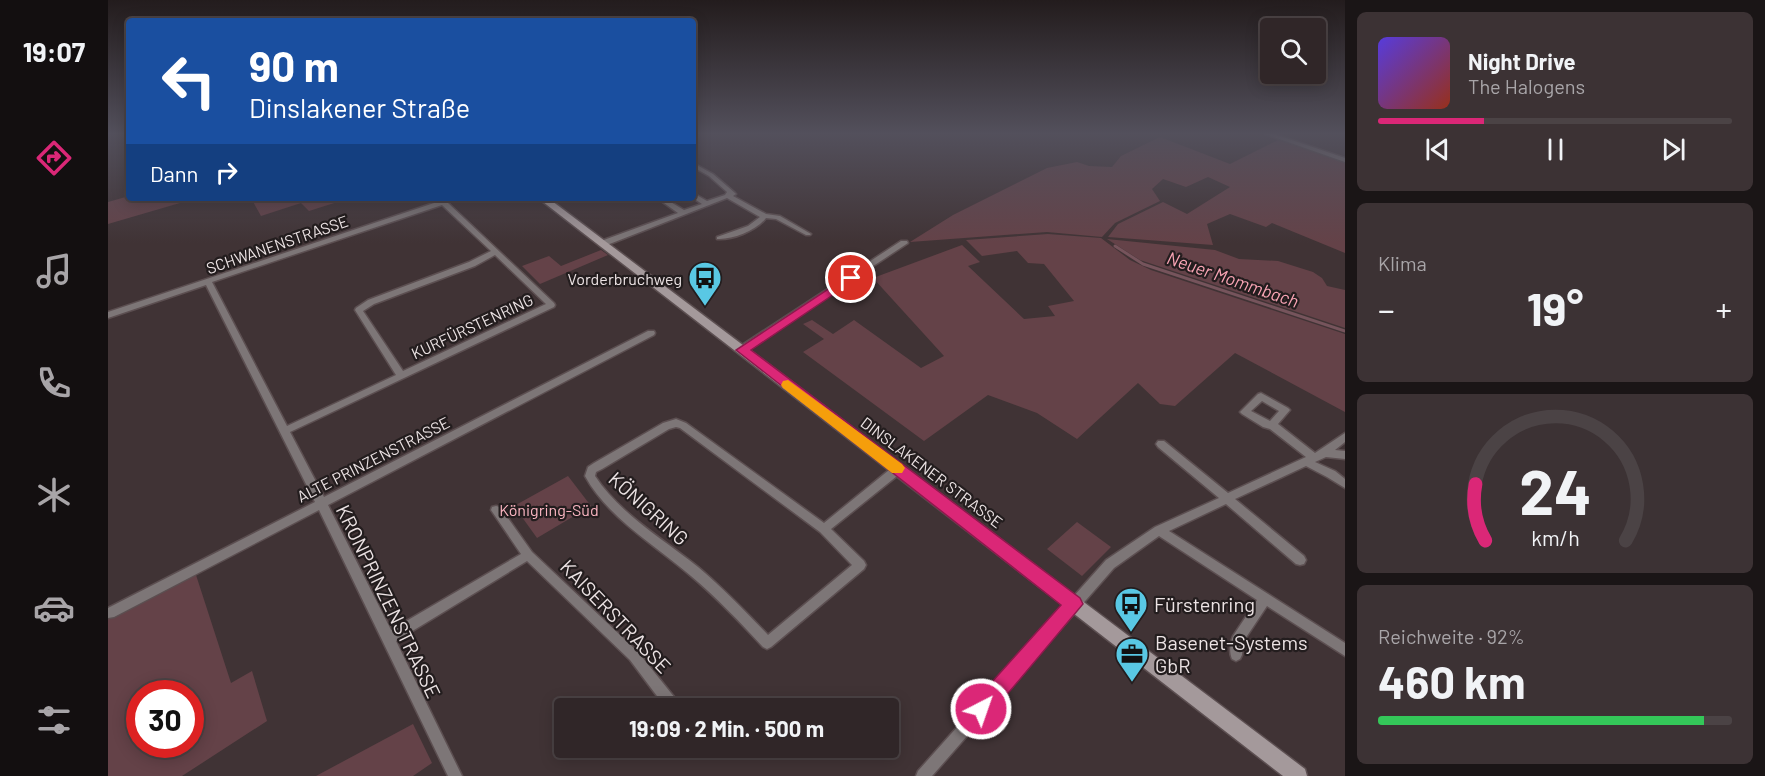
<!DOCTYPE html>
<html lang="de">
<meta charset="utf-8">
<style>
body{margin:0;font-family:Barlow,sans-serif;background:#3c3234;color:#f1f3f6;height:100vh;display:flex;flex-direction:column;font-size:22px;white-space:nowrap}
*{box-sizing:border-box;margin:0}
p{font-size:20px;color:#a8a5a8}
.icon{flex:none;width:33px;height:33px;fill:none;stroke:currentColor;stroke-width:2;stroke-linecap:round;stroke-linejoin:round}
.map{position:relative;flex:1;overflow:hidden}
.sheet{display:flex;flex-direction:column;gap:12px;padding:12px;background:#1a1516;width:420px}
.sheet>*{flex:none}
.top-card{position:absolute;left:18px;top:18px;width:570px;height:183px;border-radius:6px;box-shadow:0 3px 15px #0003,0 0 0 2px #4b4345;background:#1a4fa0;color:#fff;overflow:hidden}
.tools{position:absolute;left:1152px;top:18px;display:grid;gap:12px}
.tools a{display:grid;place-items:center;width:66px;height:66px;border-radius:6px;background:#302628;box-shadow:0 3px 15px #0003,0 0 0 2px #4b4345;font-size:30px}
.speed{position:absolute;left:18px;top:680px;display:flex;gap:12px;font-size:30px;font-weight:700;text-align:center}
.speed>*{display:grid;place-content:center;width:78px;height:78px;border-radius:50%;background:#302628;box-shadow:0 3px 15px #0003,0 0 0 2px #4b4345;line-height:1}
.speed .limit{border:9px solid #d22;background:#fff;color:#111}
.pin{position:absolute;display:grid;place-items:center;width:51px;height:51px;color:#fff;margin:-26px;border:3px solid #fff;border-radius:50%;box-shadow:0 2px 6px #0007}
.me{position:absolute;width:66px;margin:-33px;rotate:41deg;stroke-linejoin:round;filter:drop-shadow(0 0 4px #0008)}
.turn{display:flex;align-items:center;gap:21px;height:126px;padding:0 24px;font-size:27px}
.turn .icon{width:78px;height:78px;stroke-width:2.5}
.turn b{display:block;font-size:42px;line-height:51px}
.then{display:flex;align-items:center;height:57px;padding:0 24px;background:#0003;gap:12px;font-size:22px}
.big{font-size:45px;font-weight:700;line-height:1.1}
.sheet .card{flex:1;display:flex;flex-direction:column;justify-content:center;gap:9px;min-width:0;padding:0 21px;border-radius:9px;background:#3c3234}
.sheet .dial{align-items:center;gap:0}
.dial svg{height:156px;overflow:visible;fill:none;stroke:#4b4345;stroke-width:7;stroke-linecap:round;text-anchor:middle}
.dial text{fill:#f1f3f6;stroke:none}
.song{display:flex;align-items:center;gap:18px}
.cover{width:72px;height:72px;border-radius:9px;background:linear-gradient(135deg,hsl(250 70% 55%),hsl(10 70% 35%))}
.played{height:6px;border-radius:3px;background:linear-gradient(90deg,#db2777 30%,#4b4345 30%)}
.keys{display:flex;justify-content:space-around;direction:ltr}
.heat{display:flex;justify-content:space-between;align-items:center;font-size:33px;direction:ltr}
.charge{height:9px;border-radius:4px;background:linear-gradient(90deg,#34c759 92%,#4b4345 0)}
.trip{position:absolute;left:446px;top:698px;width:345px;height:60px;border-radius:6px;background:#302628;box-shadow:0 3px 15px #0003,0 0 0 2px #4b4345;font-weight:700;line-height:60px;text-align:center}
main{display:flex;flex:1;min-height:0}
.tab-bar{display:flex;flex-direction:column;width:108px;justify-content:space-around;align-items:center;background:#130f10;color:#a8a5a8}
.tab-bar .icon{width:42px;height:42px}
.tab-bar .on{color:#db2777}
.tab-bar b{font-size:27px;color:#f1f3f6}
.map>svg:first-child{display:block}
.green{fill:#644248;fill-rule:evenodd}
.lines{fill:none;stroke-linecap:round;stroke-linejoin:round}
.stream{stroke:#76545c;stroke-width:3}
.street-casing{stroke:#5c4f51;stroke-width:3}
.secondary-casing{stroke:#5c4f51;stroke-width:3}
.street{fill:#7d7677;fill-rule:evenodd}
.secondary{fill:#a4999b;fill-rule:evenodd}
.route{fill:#db2777;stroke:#8e194d;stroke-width:1.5}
.slow{fill:#f59e0b}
.labels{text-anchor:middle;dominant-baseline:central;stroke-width:4.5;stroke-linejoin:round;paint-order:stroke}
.street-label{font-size:16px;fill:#ece3e4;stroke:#231d1e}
.poi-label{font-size:16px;fill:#ece3e4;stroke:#231d1e;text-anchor:end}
.park-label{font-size:16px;fill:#fbb6c2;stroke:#231d1e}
.water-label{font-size:18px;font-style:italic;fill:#f8a4b4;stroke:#231d1e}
.near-street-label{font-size:20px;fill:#ece3e4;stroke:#231d1e}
.near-poi-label{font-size:20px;fill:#ece3e4;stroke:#231d1e;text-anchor:start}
</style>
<main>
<nav class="tab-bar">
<b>19:07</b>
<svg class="icon on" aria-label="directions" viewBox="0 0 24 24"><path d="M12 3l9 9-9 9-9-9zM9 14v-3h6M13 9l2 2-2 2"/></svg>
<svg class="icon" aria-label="music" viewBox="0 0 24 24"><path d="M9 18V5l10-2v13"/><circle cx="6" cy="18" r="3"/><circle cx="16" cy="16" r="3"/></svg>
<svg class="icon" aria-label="phone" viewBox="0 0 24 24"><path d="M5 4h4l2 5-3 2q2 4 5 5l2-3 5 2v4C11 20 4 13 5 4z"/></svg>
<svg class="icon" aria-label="climate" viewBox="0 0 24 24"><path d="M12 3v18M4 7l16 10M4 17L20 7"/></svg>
<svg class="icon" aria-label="car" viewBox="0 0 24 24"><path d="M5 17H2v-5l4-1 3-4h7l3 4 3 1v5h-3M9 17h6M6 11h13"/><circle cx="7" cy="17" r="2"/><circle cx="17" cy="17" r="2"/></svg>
<svg class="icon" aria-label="filters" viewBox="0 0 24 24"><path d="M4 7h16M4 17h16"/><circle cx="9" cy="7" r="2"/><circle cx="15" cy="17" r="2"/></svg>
</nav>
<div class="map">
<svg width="1237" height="776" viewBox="0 0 1237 776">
<rect width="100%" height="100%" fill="#403335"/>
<g class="green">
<polygon points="1052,137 1122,164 1170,140 1237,163 1237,253 1164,223 1158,227 1122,214 1099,224 1105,245 1000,237 1010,224 1055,202 1079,214 1122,187 1100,177 1078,187 1055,179 1044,189 1052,201 1007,223 994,237 939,232 802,242 845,215 939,168 969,162 981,166 1004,167 1013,156"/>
<polygon points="21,196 21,198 89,198 0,224 0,202"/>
<polygon points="143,198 242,198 201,211 193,203 153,216"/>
<polygon points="940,234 993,238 1022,260 1043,270 1237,334 1237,412 1127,353 1067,406 1052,404 1030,383 969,439 929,413 880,395 816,441 695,352 716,339 695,324 704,320 725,334 746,320 813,368 836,356 765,278 854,245 872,262 860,266 916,319 947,316 940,306 966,301 936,264 920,263 909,251 874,256 858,240"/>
<polygon points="999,239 1107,250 1131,259 1170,261 1205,272 1214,278 1219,286 1237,290 1237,328 1032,260"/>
<polygon points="493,250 500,255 432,284 414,266 441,256 453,266"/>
<polygon points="460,476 483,506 429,538 406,506"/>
<polygon points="969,522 1003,547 974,576 939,549"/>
<path d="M88,575L123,683L144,671L159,721L74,776H0V618ZM32,693H82V744H32Z"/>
<polygon points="305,724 324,763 305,776 208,776"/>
</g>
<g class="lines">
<polyline class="stream" points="1007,246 1035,264 1237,331"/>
<g class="street-casing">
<g id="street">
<polygon points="1157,134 1166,134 1237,158 1237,162"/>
<path d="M585,163L605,174L627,193L628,194L625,196L658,214L672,216L703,234L702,235H698L668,219L658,218C648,231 624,240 609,239V237L640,226L652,217L619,198L499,245H493V241L570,213L549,198H556L576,210L594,204L585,198V193L599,201L617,195L619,192L601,176L585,167Z"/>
<path d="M341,198H350L340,203L446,303L447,305L446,307L182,432L216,497L540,331H546L547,333L546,335L220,505L283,630L413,554L383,510L384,507L388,506L392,507L424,552L530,652L571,703L573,708H558L522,660L419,561L288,641L354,776H340L211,510L6,617L0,618V608L207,502L98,285L0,318V312ZM334,205L383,251L361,262L260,300L248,308L247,310L288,375L179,426L104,282ZM387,255L438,304L295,371L255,311L266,304L367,266Z"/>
<polygon points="793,241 799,241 800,243 637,351 631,351 630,349 631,347"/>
<path d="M1153,393L1180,408L1182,410L1170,424L1207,453L1237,433V442L1227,450L1237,451V459L1218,457L1207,462L1227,471L1237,479V488L1219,477L1198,466L1127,499L1196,556L1198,560L1196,564L1192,565L1188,564L1118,504L1061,531L1237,643V656L1159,606L1135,642L1134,655L1132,659L1128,661L1124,659C1121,652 1122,643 1125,636L1149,600L1051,536L1006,568L824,776H808L810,771L998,560L1047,527L1111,498L1050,447L1048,444L1050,441H1056L1120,493L1198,457L1162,429L1155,427L1134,414L1132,412L1150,394ZM1154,401L1171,411L1162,421L1143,411Z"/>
<path d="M568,419L578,423L716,523L786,466L790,465L794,466L795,469L794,472L723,529L756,561L758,565L756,569L663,647L659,649L655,647C632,622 609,598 583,576C547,545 500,518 477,476L480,467L486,463L555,423ZM568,427L572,428L712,532L744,565L660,635C637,611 615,588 590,567C555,539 512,514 487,476L488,472L494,469L561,429Z"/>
</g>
</g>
<g class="secondary-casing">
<polygon id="secondary" points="430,198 440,198 1197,769 1199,776 1175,776"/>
</g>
<use href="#street" class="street"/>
<use href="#secondary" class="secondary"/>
</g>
<linearGradient id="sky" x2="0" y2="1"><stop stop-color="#231c1d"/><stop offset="0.55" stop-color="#53505c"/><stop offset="1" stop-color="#53505c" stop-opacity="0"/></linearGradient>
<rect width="1237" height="243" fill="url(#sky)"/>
<polygon class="route" points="743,274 748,278 747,280 643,350 972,598 975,604 881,716 873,719 866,716 863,709 866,702 953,605 628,350"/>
<polygon class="slow" points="680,380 794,464 797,468 794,473 784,473 675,388 673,385 675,381"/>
<defs>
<g id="bus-pin" transform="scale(1.725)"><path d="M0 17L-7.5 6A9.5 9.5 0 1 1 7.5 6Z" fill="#59c8e4" stroke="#231d1e"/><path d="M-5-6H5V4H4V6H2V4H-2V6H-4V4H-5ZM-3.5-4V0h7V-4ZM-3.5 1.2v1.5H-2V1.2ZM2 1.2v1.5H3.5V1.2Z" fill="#111"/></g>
<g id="office-pin" transform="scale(1.725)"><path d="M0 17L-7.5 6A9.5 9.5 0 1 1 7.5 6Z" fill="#59c8e4" stroke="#231d1e"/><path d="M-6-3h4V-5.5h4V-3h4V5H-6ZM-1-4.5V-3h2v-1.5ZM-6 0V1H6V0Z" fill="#111"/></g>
</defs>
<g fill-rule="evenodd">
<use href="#bus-pin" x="597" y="278"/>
<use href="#bus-pin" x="1023" y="604"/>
<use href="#office-pin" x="1024" y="654"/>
</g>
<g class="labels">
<g class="street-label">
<text transform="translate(169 244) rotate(-19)">SCHWANENSTRASSE</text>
<text transform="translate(364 326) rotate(-25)">KURFÜRSTENRING</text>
<text transform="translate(265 459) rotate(-27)">ALTE PRINZENSTRASSE</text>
<text transform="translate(824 472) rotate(37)">DINSLAKENER STRASSE</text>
</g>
<g class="poi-label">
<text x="574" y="278">Vorderbruchweg</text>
</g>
<g class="park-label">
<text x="441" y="509">Königring-Süd</text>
</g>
<g class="water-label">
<text transform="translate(1125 279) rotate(19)">Neuer Mommbach</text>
</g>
<g class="near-street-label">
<text transform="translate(541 508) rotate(42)">KÖNIGRING</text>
<text transform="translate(281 601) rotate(64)">KRONPRINZENSTRASSE</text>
<text transform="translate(508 616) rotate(46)">KAISERSTRASSE</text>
</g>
<g class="near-poi-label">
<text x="1046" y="604">Fürstenring</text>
<text x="1047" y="642">Basenet-Systems<tspan x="1047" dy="23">GbR</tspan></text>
</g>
</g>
</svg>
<div class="tools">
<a><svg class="icon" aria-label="search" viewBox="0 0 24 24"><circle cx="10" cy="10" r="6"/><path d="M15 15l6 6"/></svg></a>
</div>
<div class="speed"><div class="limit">30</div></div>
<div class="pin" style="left:743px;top:278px;background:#d93025"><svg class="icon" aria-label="arrive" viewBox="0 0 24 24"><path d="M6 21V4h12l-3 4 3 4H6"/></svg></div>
<svg class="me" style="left:873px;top:709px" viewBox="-20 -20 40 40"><circle r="17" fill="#db2777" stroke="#fff" stroke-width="3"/><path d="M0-11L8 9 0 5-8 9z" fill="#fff"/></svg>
<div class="trip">19:09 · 2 Min. · 500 m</div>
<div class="top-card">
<div class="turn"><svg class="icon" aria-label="left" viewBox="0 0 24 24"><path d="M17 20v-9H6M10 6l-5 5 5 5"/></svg><div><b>90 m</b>Dinslakener Straße</div></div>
<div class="then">Dann<svg class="icon" aria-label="right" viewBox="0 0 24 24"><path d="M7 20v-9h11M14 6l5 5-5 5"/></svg></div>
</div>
</div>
<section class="sheet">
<div class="card">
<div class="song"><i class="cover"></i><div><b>Night Drive</b><p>The Halogens</p></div></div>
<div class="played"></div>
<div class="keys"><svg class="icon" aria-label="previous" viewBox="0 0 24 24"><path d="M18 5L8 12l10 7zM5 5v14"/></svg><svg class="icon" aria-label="pause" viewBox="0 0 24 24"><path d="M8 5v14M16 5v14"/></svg><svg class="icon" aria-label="next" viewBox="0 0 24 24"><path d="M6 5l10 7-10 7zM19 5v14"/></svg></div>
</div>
<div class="card"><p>Klima</p>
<div class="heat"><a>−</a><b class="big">19°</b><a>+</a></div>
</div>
<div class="card dial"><svg viewBox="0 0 100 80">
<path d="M14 69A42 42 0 1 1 86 69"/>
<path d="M14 69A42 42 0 0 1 9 40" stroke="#db2777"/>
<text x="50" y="56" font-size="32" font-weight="700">24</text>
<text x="50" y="72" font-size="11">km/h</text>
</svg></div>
<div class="card"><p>Reichweite · 92%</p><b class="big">460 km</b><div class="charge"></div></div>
</section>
</main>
